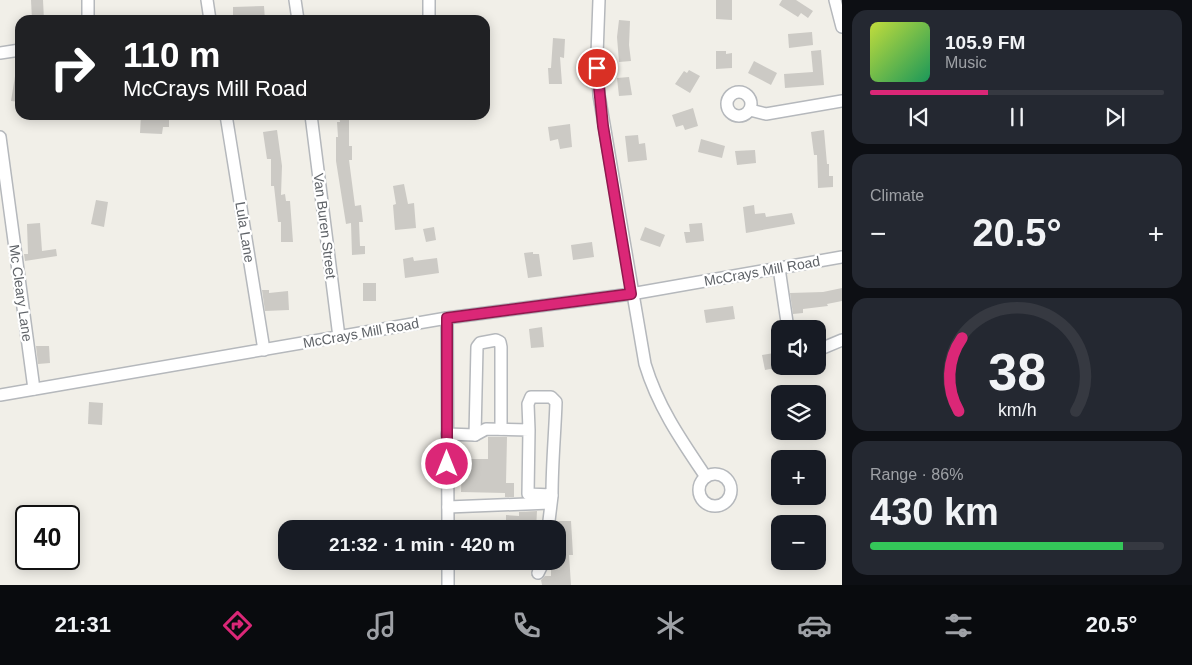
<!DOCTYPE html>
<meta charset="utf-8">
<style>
body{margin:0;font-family:Arial,sans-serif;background:#242831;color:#f1f3f6;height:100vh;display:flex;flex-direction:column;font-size:19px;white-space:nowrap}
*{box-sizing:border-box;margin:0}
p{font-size:16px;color:#9ea1a6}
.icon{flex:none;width:28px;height:28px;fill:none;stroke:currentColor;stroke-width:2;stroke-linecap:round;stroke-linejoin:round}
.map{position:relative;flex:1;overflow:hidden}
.side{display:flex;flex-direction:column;gap:10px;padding:10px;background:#0d0f14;width:350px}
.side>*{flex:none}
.banner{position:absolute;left:15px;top:15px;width:475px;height:105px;border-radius:15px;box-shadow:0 2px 12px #0003;background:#202124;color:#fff;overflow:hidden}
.buttons{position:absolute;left:771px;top:320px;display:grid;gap:10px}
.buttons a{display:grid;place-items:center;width:55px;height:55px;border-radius:10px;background:#171b24;box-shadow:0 2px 12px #0003;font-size:25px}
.speed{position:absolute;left:15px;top:505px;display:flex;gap:10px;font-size:25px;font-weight:700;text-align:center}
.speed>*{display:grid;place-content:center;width:65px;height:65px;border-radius:50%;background:#171b24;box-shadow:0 2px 12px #0003;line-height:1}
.speed .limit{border:2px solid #111;border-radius:8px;background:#fff;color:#111}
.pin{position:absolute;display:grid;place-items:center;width:42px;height:42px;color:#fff;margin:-21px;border:2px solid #fff;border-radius:50%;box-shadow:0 1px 5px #0007}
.me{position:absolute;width:55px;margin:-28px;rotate:0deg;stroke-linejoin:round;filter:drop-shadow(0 0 4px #0008)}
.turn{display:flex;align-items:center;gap:18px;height:105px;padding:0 25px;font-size:22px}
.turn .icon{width:65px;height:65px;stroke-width:2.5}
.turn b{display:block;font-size:35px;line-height:42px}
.big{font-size:38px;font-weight:600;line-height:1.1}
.side .widget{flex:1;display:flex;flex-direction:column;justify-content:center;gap:8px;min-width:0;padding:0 18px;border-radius:15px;background:#242831}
.side .dial{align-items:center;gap:0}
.dial svg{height:130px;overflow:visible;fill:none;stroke:#363941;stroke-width:7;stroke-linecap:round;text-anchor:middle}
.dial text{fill:#f1f3f6;stroke:none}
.song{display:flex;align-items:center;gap:15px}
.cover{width:60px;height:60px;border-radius:8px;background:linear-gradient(135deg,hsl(70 70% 55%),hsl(150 70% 35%))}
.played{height:5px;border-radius:2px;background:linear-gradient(90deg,#db2777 40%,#363941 40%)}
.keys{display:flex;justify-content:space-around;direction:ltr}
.heat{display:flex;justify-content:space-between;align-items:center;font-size:28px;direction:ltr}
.charge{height:8px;border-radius:4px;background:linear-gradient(90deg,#34c759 86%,#363941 0)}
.trip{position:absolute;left:278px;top:520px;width:288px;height:50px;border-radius:15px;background:#171b24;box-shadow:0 2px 12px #0003;font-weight:600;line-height:50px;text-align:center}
.tabs{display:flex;height:80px;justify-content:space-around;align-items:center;background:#090b0e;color:#9ea1a6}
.tabs .icon{width:35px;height:35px}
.tabs .active{color:#db2777}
.tabs b{font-size:22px;color:#f1f3f6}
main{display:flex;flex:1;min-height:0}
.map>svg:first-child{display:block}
.building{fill:#cccac5}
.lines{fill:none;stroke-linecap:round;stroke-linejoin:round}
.minor-casing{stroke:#b5b8bc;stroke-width:14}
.minor{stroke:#fff;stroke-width:11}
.route-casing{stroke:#8e194d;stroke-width:12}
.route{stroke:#db2777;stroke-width:9}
.labels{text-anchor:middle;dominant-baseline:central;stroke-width:4.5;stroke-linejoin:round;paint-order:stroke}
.street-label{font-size:14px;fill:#5f6368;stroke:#fff}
</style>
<main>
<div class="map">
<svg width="842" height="585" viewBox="0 0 842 585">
<rect width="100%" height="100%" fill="#f1efe8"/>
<g class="building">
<polygon points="31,0 43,0 44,20 32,20"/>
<polygon points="716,0 732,0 732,20 716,19"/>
<polygon points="782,0 796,0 813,11 808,18 801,13 798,17 779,5"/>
<polygon points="264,6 265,20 233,20 233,7"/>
<polygon points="619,20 630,21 629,45 631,61 619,62 617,37"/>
<polygon points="812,32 813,45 789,48 788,34"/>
<polygon points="553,38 565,39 564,58 560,57 562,84 549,84 548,68 551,68"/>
<polygon points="821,50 824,85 785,88 784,74 813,72 811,51"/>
<polygon points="716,51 726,51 726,54 732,53 732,68 716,69"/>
<polygon points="754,61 777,73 771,85 748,73"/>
<polygon points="16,70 20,71 20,102 11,101"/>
<polygon points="689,70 700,76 690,93 675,84 684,71 687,73"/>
<polygon points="629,77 632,95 619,96 617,78"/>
<polygon points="693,108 698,126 685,130 683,125 676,127 672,115"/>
<polygon points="141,115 169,115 169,127 163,127 162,134 140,133"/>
<polygon points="339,115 349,115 349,146 352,146 352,160 349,160 355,206 361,205 363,222 359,222 360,246 365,246 365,254 352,255 351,223 346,224 336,161 336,137 338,137 337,122 340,122"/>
<polygon points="570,124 572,147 560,149 558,139 550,141 548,127"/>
<polygon points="277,130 282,166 281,195 285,194 286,201 290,201 293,242 281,242 281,222 278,222 274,186 271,186 271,159 267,159 263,132"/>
<polygon points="824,130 827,164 829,164 829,176 833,176 833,187 818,188 817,155 814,155 811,132"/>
<polygon points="638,135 639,144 645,143 647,160 628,162 625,136"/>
<polygon points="701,139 725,146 722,158 698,152"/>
<polygon points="755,150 756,163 737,165 735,151"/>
<polygon points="404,184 408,204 414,203 416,228 395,230 393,205 396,204 393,186"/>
<polygon points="96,200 108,202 104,227 91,224"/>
<polygon points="754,205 755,214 765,213 766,217 792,213 795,224 746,233 743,207"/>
<polygon points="40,223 42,251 56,249 57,256 25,261 24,254 28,254 27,224"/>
<polygon points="702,223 704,241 686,243 684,232 690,232 689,224"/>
<polygon points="434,227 436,240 426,242 423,229"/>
<polygon points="645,227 665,235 660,247 640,240"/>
<polygon points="592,242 594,257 573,260 571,245"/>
<polygon points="533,252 533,254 539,254 542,276 528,278 524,253"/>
<polygon points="413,257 414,261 437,258 439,273 405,278 403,259"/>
<rect x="363" y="283" width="13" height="18"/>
<polygon points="842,288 842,301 827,304 828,306 803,309 803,313 793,314 790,293 823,292"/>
<polygon points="262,290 269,290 269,293 288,291 289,310 265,311"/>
<polygon points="733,306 735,319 706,323 704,310"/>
<polygon points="542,327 544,347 531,348 529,329"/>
<polygon points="36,346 49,346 50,363 38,364"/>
<polygon points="780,352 780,367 765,370 762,355"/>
<polygon points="89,402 103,403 102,425 88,424"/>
<polygon points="488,437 507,437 506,483 514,483 514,497 505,497 505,493 461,492 462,459 488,459"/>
<polygon points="537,511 536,529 498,529 499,520 506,520 506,515 519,516 519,512"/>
<polygon points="556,521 571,521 573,555 569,555 571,585 542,585 541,580 545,576 551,576 551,561 556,561"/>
</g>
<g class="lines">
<g class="minor-casing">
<g id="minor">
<polyline points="207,0 210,20"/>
<polyline points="295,0 298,20"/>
<path d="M599,0L597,55L599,95L645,364C658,407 681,440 706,477"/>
<polyline points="835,0 842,27"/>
<polyline points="88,20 88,0"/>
<polyline points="429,20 429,0"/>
<polyline points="0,53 20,50"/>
<circle cx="739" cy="104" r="12"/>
<polyline points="750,110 766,114 842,101"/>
<polyline points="226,115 264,350"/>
<polyline points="311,115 339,337"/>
<polyline points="0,137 34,389"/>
<polyline points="779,268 788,329"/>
<polyline points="447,318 448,529"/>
<polyline points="818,350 842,340"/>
<polyline points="0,395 447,318 631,294 842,257"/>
<path d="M447,434L475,435L486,429L529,430L528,404L531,397H551L556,402C555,433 552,463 552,495L528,494L529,430"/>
<polyline points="475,435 477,347 480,343 496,340 500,342 501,347 501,429"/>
<circle cx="715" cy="490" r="16"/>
<polyline points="448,507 550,503"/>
<polyline points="548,529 552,496"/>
<polyline points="448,561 448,585"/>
<polyline points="538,573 544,561"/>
</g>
</g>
<use href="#minor" class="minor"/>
</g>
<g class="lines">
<g class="route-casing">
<polyline id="route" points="447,464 447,318 631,294 603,126 597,68"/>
</g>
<use href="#route" class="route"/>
</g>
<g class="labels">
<g class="street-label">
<text transform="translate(325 226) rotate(83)">Van Buren Street</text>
<text transform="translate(245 232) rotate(81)">Lula Lane</text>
<text transform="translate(762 271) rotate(-10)">McCrays Mill Road</text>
<text transform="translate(21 293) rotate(82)">Mc Cleary Lane</text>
<text transform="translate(361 333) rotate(-10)">McCrays Mill Road</text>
</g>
</g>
</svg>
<div class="buttons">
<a><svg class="icon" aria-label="sound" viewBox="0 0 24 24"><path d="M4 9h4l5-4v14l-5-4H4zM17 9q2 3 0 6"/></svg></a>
<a><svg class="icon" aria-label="layers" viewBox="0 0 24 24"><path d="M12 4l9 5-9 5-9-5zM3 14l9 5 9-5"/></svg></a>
<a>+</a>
<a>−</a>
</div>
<div class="speed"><div class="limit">40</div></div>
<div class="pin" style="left:597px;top:68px;background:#d93025"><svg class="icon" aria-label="arrive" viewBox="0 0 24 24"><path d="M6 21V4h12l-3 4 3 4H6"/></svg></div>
<svg class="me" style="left:447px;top:464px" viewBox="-20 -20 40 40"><circle r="17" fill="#db2777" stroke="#fff" stroke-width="3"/><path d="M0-11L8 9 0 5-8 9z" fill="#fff"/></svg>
<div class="trip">21:32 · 1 min · 420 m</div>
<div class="banner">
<div class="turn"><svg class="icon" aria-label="right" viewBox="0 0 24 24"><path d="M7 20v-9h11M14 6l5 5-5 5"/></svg><div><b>110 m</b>McCrays Mill Road</div></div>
</div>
</div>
<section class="side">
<div class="widget">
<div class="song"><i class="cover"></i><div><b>105.9 FM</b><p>Music</p></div></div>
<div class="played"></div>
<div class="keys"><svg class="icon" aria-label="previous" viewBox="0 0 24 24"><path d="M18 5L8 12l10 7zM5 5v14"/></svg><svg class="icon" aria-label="pause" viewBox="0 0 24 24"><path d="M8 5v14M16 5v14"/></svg><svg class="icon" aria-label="next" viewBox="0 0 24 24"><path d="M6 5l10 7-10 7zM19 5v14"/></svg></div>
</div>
<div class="widget"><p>Climate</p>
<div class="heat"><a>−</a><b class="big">20.5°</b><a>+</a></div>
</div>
<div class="widget dial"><svg viewBox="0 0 100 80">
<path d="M14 69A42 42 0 1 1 86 69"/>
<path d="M14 69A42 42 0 0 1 16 24" stroke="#db2777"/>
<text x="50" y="56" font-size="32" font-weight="700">38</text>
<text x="50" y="72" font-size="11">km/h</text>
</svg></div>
<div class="widget"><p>Range · 86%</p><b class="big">430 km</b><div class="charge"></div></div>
</section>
</main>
<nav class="tabs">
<b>21:31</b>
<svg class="icon active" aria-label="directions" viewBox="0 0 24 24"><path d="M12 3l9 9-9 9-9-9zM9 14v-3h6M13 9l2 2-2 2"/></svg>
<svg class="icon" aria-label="music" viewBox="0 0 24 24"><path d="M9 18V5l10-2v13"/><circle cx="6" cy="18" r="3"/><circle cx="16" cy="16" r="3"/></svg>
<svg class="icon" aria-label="phone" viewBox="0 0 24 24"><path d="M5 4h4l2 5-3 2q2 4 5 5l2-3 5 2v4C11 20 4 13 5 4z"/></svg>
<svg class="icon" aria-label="climate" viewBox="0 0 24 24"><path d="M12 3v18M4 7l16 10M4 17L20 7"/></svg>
<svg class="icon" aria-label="car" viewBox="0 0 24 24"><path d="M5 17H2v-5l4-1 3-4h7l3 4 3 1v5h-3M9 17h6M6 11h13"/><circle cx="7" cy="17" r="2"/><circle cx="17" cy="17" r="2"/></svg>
<svg class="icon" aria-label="filters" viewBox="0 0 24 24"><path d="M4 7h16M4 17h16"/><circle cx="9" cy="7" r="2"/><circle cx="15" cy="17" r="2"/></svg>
<b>20.5°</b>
</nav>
